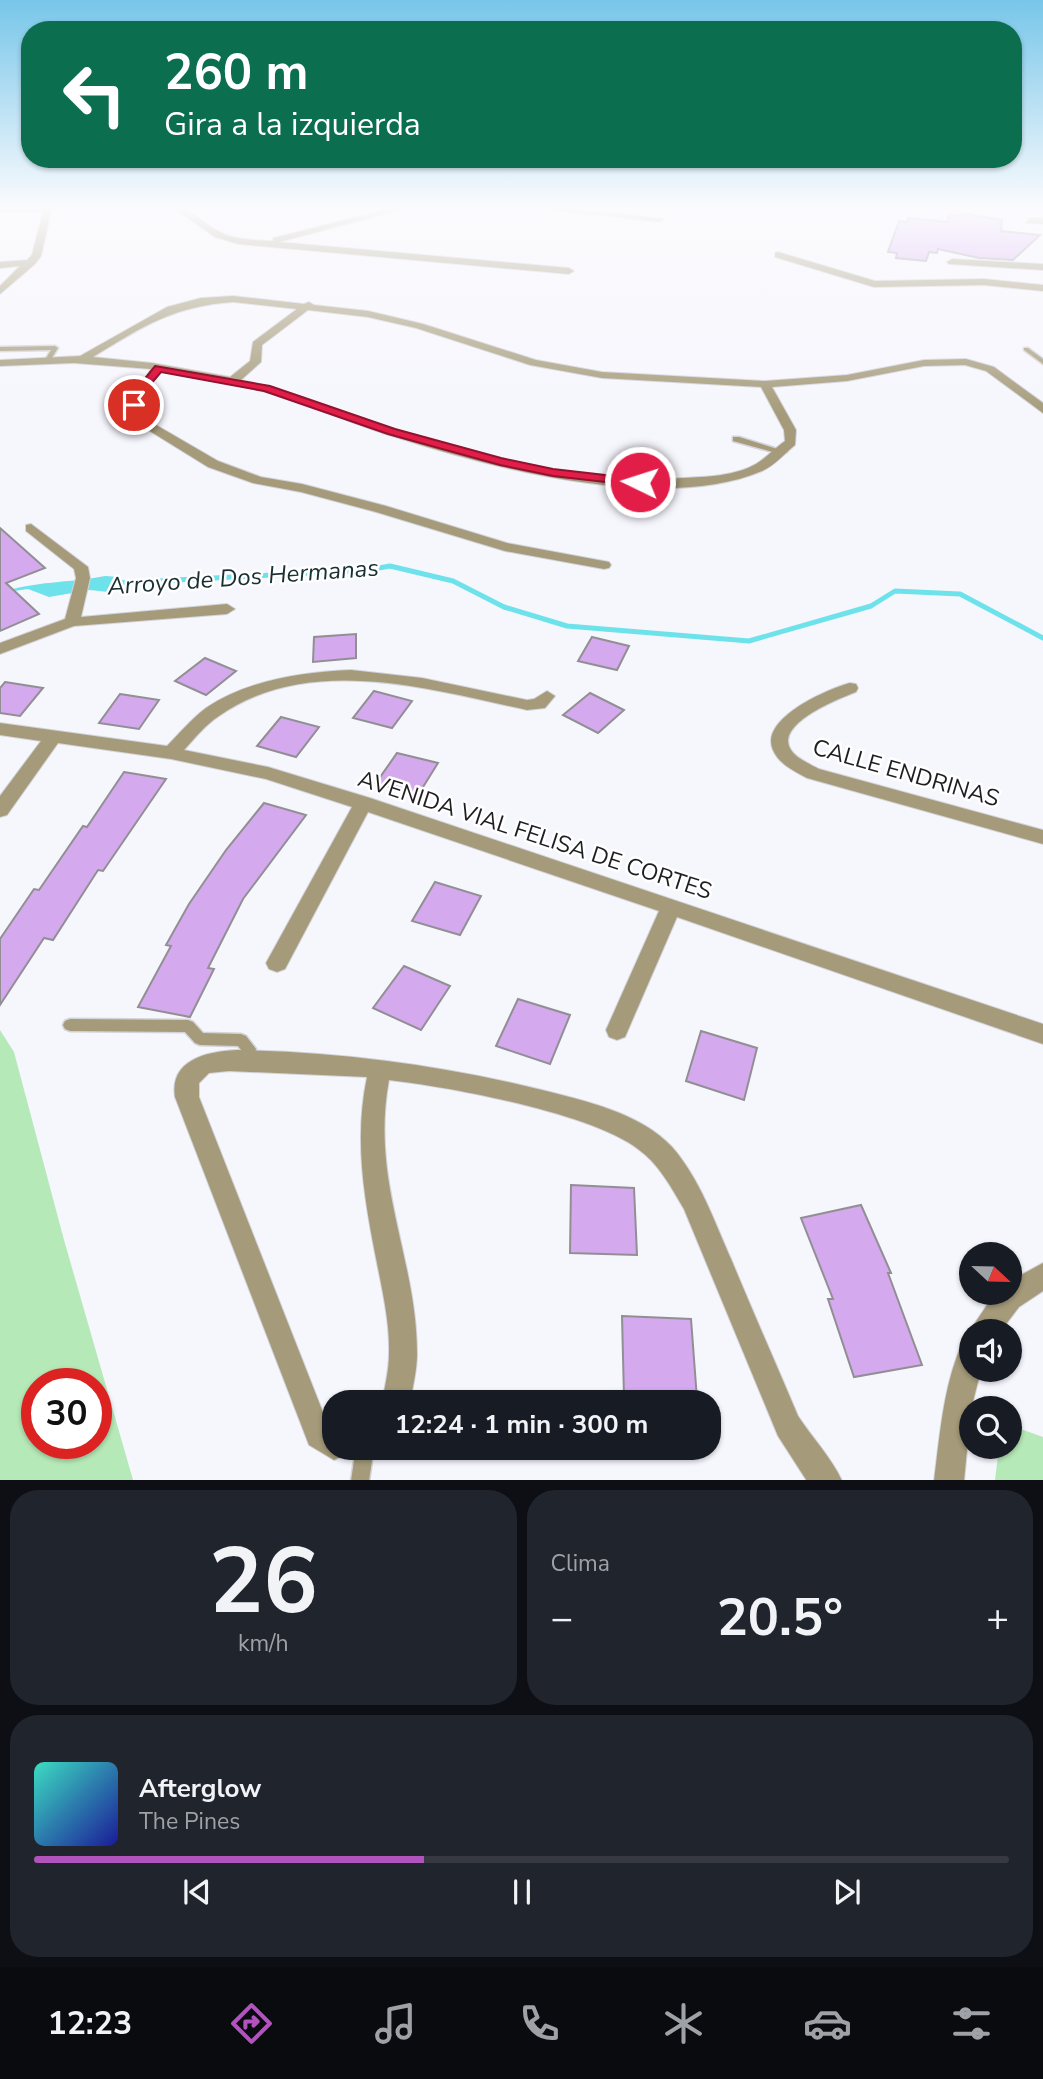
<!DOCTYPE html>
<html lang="es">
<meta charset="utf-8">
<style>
body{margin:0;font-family:"Nunito Sans",sans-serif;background:#20242c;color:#f1f3f6;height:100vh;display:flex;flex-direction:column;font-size:26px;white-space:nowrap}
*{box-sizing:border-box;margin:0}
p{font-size:23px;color:#9ea1a6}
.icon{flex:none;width:38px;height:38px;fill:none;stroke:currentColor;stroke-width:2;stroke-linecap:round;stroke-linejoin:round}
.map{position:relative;height:1480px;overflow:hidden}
.details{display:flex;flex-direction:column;gap:10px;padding:10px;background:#0d0f14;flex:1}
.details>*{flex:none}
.banner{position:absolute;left:21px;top:21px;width:1001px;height:147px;border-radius:28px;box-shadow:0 2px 5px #0004;background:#0b6e4f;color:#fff;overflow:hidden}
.needle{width:46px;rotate:112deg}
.controls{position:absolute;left:959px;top:1242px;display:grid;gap:14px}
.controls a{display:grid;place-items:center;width:63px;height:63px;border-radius:50%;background:#171b24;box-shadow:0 2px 5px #0004;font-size:35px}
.speed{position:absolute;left:21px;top:1368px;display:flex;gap:14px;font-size:35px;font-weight:700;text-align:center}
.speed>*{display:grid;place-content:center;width:91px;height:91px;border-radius:50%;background:#171b24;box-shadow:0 2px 5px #0004;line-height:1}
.speed .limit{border:10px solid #d22;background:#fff;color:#111}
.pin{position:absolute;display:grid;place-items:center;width:60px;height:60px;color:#fff;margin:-30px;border:4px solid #fff;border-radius:50%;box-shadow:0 2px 7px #0007}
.me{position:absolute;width:77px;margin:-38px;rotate:274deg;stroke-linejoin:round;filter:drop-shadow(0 0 5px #0008)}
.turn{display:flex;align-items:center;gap:24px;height:147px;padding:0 28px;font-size:32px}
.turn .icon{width:91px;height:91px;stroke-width:2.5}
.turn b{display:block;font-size:49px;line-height:60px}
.big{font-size:52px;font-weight:700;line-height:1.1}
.details .tile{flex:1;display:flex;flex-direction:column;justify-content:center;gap:10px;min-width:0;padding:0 24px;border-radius:28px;background:#20242c}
.details .dial{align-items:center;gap:0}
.dial b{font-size:91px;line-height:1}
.song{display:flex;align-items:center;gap:21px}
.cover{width:84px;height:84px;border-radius:10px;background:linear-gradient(135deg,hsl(170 70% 55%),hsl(240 70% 35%))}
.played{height:7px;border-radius:4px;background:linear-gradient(90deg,#b053bd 40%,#363941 40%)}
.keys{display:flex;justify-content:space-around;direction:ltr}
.heat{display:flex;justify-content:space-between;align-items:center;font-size:38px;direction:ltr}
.details .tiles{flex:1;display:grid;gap:10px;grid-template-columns:1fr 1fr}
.tile:last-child{grid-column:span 2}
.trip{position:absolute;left:322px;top:1390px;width:399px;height:70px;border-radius:28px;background:#171b24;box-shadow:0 2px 5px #0004;font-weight:700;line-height:70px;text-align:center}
.tabs{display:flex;height:112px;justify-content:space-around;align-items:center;background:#090b0e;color:#9ea1a6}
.tabs .icon{width:49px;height:49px}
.tabs .current{color:#b053bd}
.tabs b{font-size:32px;color:#f1f3f6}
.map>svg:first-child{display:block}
.green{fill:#b6e9b8;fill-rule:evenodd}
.water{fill:#6ee2ea}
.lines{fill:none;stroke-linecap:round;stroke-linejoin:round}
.stream{stroke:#6ee2ea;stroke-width:5}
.building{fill:#d4a9ee;stroke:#928f94;stroke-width:2}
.lane-casing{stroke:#d3d3da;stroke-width:3}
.street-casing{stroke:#d3d3da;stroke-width:2}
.lane{fill:#a59b7a;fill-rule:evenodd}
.street{fill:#a59b7a;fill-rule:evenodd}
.route{fill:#e11d48;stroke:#92132f;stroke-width:2}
.labels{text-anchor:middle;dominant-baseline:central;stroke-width:5;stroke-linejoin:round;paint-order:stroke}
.street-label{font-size:23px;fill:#1e1e21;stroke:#fff}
.water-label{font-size:24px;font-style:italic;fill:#1a2f31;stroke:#fff}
</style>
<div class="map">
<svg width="1043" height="1481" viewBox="0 0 1043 1481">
<rect width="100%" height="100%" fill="#f6f6fd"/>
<g class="green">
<path d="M0,1030L14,1052L64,1240L133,1480H0ZM37,1384H96V1444H37Z"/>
<polygon points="1010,1425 1043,1437 1043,1480 995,1480 999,1447 1010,1447"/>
</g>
<path class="water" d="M105,576L120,577L125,583L117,590L108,592L90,590L49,597L28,589L0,593C34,581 69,583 105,576Z"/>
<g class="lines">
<polyline class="stream" points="119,583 368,570 390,566 453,581 504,607 567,626 749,641 871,606 895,591 960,594 1043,638"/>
</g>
<g class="building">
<polygon points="963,213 1002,220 1001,231 1040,235 1013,260 979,258 938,249 937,253 929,252 926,261 896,258 897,253 888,252 899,221 907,222 908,218 947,222 949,214 962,216"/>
<polygon points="0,528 45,568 6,583 39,614 0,631"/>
<polygon points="356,634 356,658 313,662 314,637"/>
<polygon points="592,637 629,646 617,670 578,661"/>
<polygon points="205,658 236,671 206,695 175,681"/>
<polygon points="5,682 43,688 20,716 0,713 0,688"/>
<polygon points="374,691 412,701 392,728 353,718"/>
<polygon points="590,693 624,710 598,733 563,715"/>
<polygon points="120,694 159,700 139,729 99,723"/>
<polygon points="281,717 319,727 296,757 257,746"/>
<polygon points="397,753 438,763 418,795 376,783"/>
<polygon points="124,772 166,779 103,871 98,870 53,940 44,938 0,1005 0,939 34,889 39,890 83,826 87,827"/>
<polygon points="264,803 306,815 243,899 208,968 214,969 190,1017 138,1007 171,946 166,945 189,904 226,850"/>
<polygon points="435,882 481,896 460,935 412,921"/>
<polygon points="404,966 450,986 421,1030 373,1008"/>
<polygon points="518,999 570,1015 550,1064 496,1046"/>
<polygon points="701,1031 757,1048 744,1100 686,1081"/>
<polygon points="571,1185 634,1188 637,1255 570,1253"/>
<polygon points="861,1205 891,1273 888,1273 922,1365 854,1377 828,1299 833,1299 801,1218"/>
<polygon points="622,1316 691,1319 697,1399 624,1397"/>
</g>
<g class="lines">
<g class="lane-casing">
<g id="lane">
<polygon points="0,347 55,346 58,348 50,361 48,362 45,360 51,350 0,351"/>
<polygon points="1024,348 1028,348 1043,359 1043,364 1024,350"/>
<polygon points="733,437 739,437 787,452 780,454 733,441"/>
<polygon points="70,1019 188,1020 193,1022 203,1033 241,1034 246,1036 256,1049 252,1065 247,1067 242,1065 240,1061 242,1051 238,1046 200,1045 195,1043 185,1032 70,1031 65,1029 63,1025 65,1021"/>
<polygon points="356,1447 374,1447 369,1481 351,1481"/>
</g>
</g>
<g class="street-casing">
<g id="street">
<polygon points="0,207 52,207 41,256 35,264 0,294 0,286 20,266 0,268 0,262 27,260 32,255 43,212 0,212"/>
<path d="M172,207C192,207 204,226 222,233C237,240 256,240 273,241V238L396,207H411L279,242L569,268L574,271L569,274L238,244L215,237Z"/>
<polygon points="525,207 559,207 664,219 660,222"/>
<polygon points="1029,218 1043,218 1043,224 1026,223"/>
<polygon points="778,252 875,281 984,279 1043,285 1043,291 984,285 874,287 775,257 775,253"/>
<polygon points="952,259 1043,264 1043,270 949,264 947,262"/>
<path d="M233,296L304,304L309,302L314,305L368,311L423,324L536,360L602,372L765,381L847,375L924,360L966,359L994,367L1043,403V413L986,371L965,365L924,366L847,381L772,387L796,430L795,445C785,453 774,466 762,471C660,514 488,467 386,434C349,422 314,406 276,395C239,384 200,377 161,371C149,386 140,398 144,418L218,461L261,477L302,484L386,506L507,543L609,562L611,565L609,568L604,569L505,551L376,512L301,492L253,483L208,467L132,420V398L151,369L74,363L0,366V360L80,356L167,307L201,298ZM233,302L297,309L253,342L250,361L230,377L152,363L93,357C143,326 174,306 233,302ZM308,310L368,317L416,328L530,365L602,378L761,387L784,430L785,441C775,448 766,458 756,464C735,476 706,477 683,478C587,484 484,458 392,428C342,412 294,391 241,380L261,362L262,345Z"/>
<polygon points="31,524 88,567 90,578 81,617 227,604 235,609 227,614 74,626 0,654 0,643 65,619 76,578 74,569 26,531 26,525"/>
<path d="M351,670L422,678L527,700L534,699L547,691L555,696L545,708L527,710C429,689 309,653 219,716C205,725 195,738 184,750L268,767L370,798L1043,1024V1044L677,917L625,1037L617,1040L609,1037L606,1030L659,911L368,812L285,969L277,972L269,969L266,963L352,807L266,779L171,759L58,743L7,815L0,817V796L41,741L0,735V723L167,746C179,734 191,719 206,708C247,680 303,672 351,670Z"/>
<path d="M850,683L856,684L858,688L856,692C838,699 774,724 791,750C797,759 810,764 819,769L1043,830V844L807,778C794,771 779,764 773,750C759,719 827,689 850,683Z"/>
<path d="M238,1050C342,1052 441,1065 542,1090C586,1101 640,1113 672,1147C700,1179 714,1221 731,1259C753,1312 776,1364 798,1416C811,1436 833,1460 842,1481H807L778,1436L684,1209C671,1187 659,1164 638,1149C591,1113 450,1087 389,1080C370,1182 417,1258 417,1354C417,1370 413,1386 410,1402H382C385,1386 389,1370 389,1354C390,1322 382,1289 376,1258C364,1197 354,1139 367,1077L229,1071L209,1073L199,1083V1097L324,1415L334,1428V1447H348L344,1455L334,1460L309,1445L175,1097C169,1059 209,1051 238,1050Z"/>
<polygon points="1043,1263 1043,1291 1019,1307 1000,1332 971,1332 971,1337 969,1332 995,1293 1010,1293 1010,1281"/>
<path d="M971,1342V1370H981L971,1409L964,1481H934C940,1435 943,1389 961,1346Z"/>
</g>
</g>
<use href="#lane" class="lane"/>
<use href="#street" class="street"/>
</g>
<linearGradient id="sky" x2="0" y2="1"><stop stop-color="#77c6e9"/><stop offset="0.5" stop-color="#fbfbfe"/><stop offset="1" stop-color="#fbfbfe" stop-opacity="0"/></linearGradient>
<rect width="1043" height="415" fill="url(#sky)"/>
<polygon class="route" points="155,366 270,386 395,429 501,458 553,469 640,479 646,482 640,486 553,476 500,465 388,434 264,391 161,372 144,392 138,407 130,407 134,392"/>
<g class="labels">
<g class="street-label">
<text transform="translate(906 773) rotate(16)">CALLE ENDRINAS</text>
<text transform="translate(535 835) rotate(18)">AVENIDA VIAL FELISA DE CORTES</text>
</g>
<g class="water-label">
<text transform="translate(243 577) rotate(-4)">Arroyo de Dos Hermanas</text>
</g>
</g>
</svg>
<div class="controls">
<a><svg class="needle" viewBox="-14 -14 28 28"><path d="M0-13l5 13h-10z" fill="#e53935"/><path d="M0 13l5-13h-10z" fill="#9ea1a6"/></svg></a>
<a><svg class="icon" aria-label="sound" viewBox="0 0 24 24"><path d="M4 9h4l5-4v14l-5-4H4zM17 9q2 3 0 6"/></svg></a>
<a><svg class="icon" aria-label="search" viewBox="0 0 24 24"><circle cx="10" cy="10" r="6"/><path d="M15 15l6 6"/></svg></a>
</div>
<div class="speed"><div class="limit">30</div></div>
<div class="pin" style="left:134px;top:405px;background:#d93025"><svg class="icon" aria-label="arrive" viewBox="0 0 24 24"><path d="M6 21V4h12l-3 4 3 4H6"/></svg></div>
<svg class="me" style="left:640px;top:482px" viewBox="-20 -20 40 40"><circle r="17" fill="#e11d48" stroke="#fff" stroke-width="3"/><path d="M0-11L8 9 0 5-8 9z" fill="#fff"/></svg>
<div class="trip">12:24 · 1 min · 300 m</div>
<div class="banner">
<div class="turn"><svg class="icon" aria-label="left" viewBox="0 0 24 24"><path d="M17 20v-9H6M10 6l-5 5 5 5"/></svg><div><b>260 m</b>Gira a la izquierda</div></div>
</div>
</div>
<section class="details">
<div class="tiles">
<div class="tile dial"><b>26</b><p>km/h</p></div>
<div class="tile"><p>Clima</p>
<div class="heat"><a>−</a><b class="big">20.5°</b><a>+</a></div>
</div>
<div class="tile">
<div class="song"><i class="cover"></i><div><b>Afterglow</b><p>The Pines</p></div></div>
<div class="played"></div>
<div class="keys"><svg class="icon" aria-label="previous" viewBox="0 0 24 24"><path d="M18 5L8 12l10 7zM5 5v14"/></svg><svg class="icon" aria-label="pause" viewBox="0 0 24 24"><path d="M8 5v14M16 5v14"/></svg><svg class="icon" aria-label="next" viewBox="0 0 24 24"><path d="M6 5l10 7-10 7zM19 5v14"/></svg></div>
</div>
</div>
</section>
<nav class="tabs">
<b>12:23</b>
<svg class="icon current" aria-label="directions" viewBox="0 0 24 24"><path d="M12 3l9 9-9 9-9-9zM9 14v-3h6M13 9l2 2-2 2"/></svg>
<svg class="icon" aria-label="music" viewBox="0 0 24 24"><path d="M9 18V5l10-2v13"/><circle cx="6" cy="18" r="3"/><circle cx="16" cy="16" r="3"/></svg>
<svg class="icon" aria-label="phone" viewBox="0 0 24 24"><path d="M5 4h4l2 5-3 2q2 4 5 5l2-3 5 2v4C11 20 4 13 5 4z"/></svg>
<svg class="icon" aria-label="climate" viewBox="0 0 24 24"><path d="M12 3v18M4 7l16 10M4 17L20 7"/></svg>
<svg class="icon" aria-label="car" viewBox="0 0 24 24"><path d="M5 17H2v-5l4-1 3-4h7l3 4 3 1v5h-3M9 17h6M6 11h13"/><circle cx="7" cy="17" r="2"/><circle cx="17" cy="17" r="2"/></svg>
<svg class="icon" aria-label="filters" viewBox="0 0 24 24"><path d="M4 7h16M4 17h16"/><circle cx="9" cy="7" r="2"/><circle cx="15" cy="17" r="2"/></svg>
</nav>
